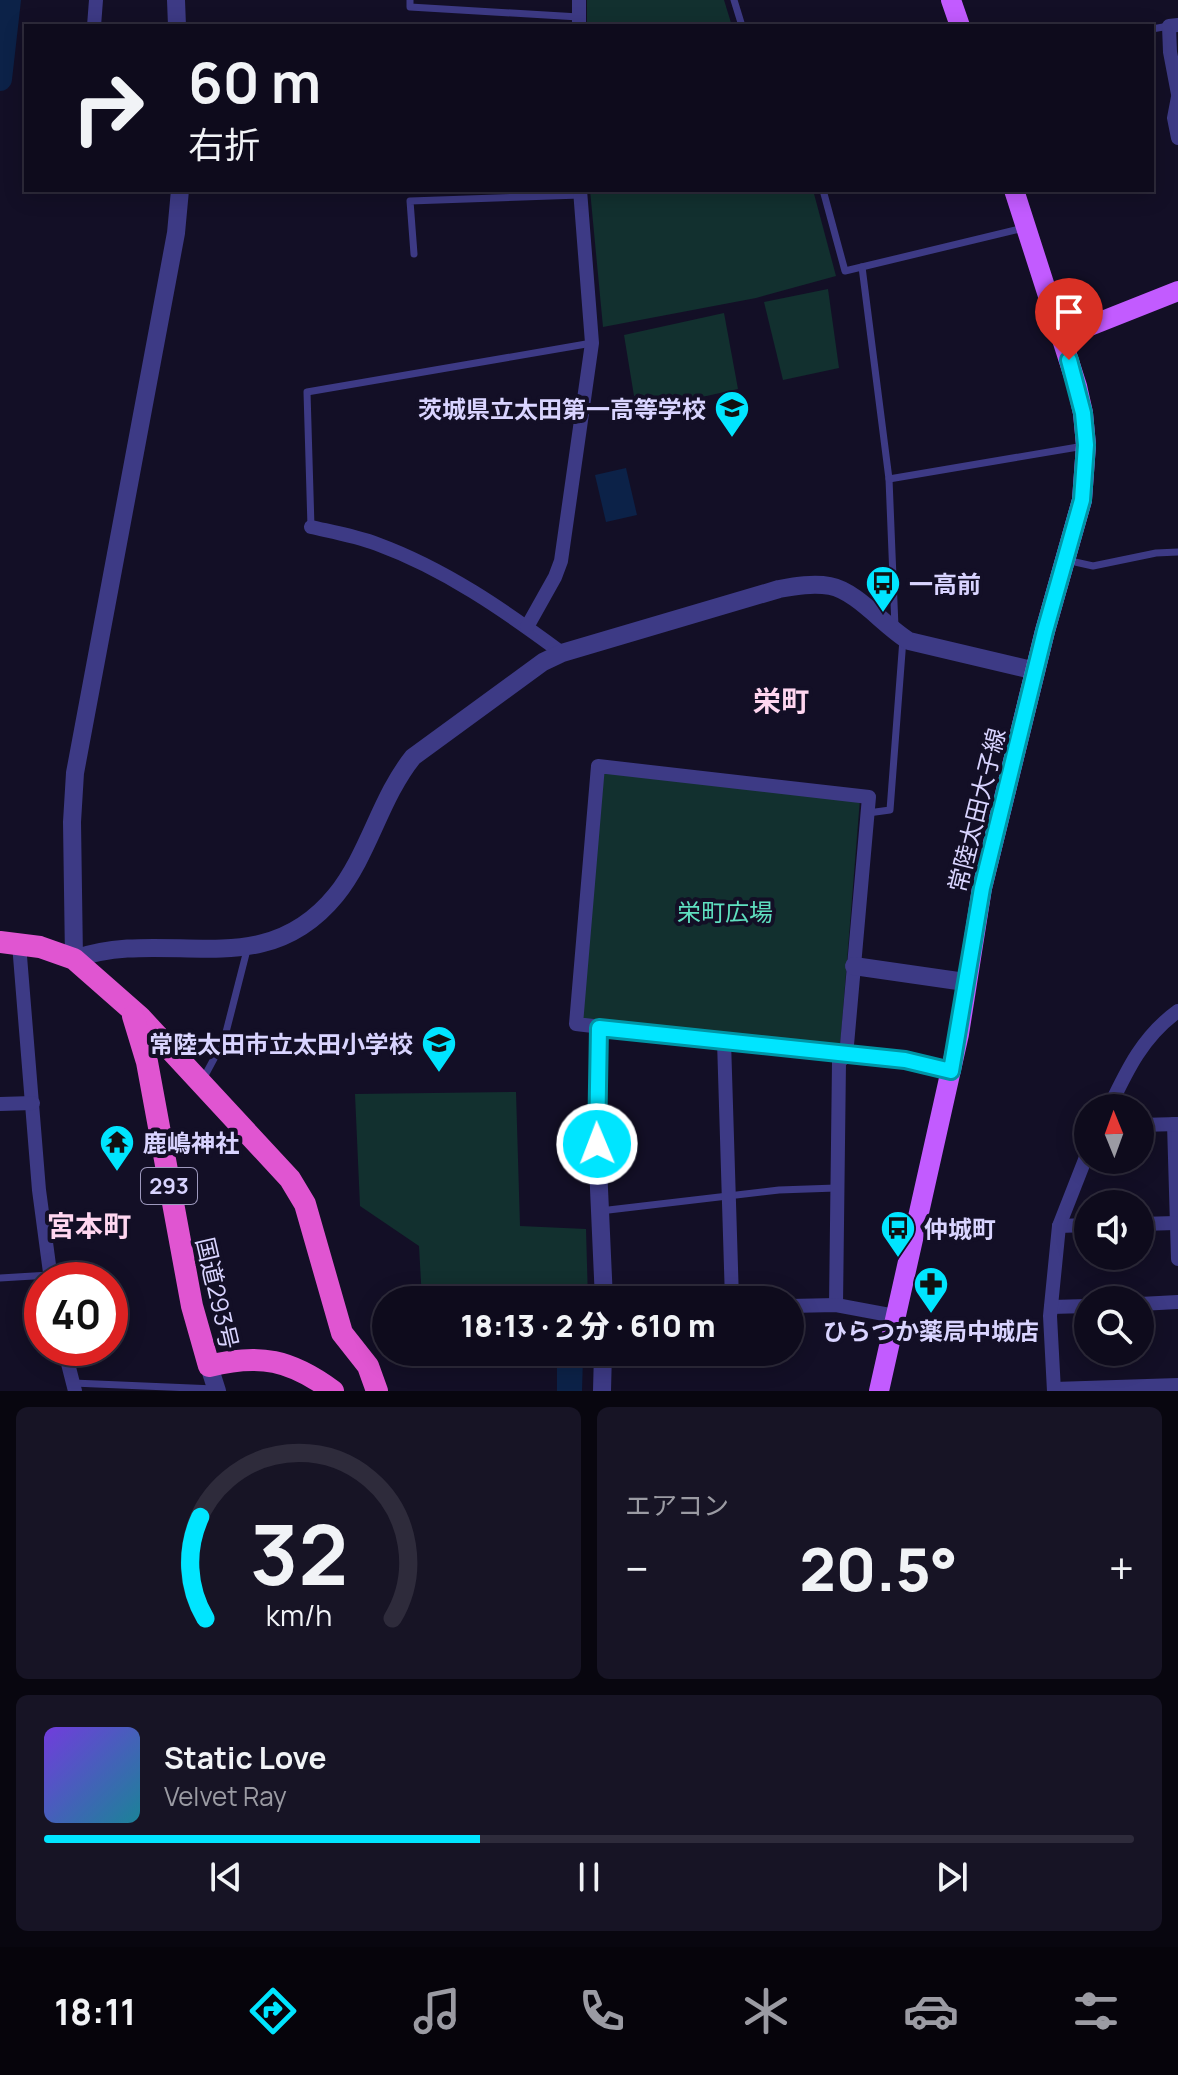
<!DOCTYPE html>
<html lang="ja">
<meta charset="utf-8">
<style>
body{margin:0;font-family:Manrope,"Noto Sans JP",sans-serif;background:#171425;color:#f1f3f6;height:100vh;display:flex;flex-direction:column;font-size:30px;white-space:nowrap}
*{box-sizing:border-box;margin:0}
p{font-size:26px;color:#9b9ba3}
.icon{flex:none;width:44px;height:44px;fill:none;stroke:currentColor;stroke-width:2;stroke-linecap:round;stroke-linejoin:round}
.map{position:relative;height:1391px;overflow:hidden}
.side{display:flex;flex-direction:column;gap:16px;padding:16px;background:#08060f;flex:1}
.side>*{flex:none}
.guide{position:absolute;left:24px;top:24px;width:1130px;height:168px;border-radius:0px;box-shadow:0 4px 20px #0003,0 0 0 2px #2e2b3b;background:#0e0b1c;color:#f1f3f6;overflow:hidden}
.needle{width:52px;rotate:359deg}
.fabs{position:absolute;left:1074px;top:1094px;display:grid;gap:16px}
.fabs a{display:grid;place-items:center;width:80px;height:80px;border-radius:50%;background:#0e0b1c;box-shadow:0 4px 20px #0003,0 0 0 2px #2e2b3b;font-size:40px}
.speed{position:absolute;left:24px;top:1262px;display:flex;gap:16px;font-size:40px;font-weight:700;text-align:center}
.speed>*{display:grid;place-content:center;width:104px;height:104px;border-radius:50%;background:#0e0b1c;box-shadow:0 4px 20px #0003,0 0 0 2px #2e2b3b;line-height:1}
.speed .limit{border:12px solid #d22;background:#fff;color:#111}
.pin{position:absolute;display:grid;place-items:center;width:68px;height:68px;color:#fff;margin:-82px -34px;border-radius:50% 50% 50% 0;rotate:-45deg;box-shadow:0 0 8px #0007}
.pin .icon{rotate:45deg}
.me{position:absolute;width:88px;margin:-44px;rotate:359deg;stroke-linejoin:round;filter:drop-shadow(0 0 6px #0008)}
.turn{display:flex;align-items:center;gap:28px;height:168px;padding:0 32px;font-size:36px}
.turn .icon{width:104px;height:104px;stroke-width:2.5}
.turn b{display:block;font-size:56px;line-height:68px}
.big{font-size:60px;font-weight:800;line-height:1.1}
.side .tile{flex:1;display:flex;flex-direction:column;justify-content:center;gap:12px;min-width:0;padding:0 28px;border-radius:12px;background:#171425}
.side .dial{align-items:center;gap:0}
.dial svg{height:208px;overflow:visible;fill:none;stroke:#2e2b3b;stroke-width:7;stroke-linecap:round;text-anchor:middle}
.dial text{fill:#f1f3f6;stroke:none}
.song{display:flex;align-items:center;gap:24px}
.cover{width:96px;height:96px;border-radius:12px;background:linear-gradient(135deg,hsl(260 70% 55%),hsl(190 70% 35%))}
.played{height:8px;border-radius:4px;background:linear-gradient(90deg,#00e5ff 40%,#2e2b3b 40%)}
.keys{display:flex;justify-content:space-around;direction:ltr}
.heat{display:flex;justify-content:space-between;align-items:center;font-size:44px;direction:ltr}
.side .tiles{flex:1;display:grid;gap:16px;grid-template-columns:1fr 1fr}
.tile:last-child{grid-column:span 2}
.trip{position:absolute;left:372px;top:1286px;width:432px;height:80px;border-radius:40px;background:#0e0b1c;box-shadow:0 4px 20px #0003,0 0 0 2px #2e2b3b;font-weight:800;line-height:80px;text-align:center}
.menu{display:flex;height:128px;justify-content:space-around;align-items:center;background:#06040b;color:#9b9ba3}
.menu .icon{width:56px;height:56px}
.menu .current{color:#00e5ff}
.menu b{font-size:36px;color:#f1f3f6}
.map>svg:first-child{display:block}
.green{fill:#12302f}
.water{fill:#0c2248}
.lines{fill:none;stroke-linecap:round;stroke-linejoin:round}
.river{stroke:#0c2248;stroke-width:24}
.service{stroke:#3d3a85;stroke-width:7}
.minor{stroke:#3d3a85;stroke-width:14}
.tertiary{stroke:#3d3a85;stroke-width:18}
.primary{stroke:#c25bff;stroke-width:20}
.trunk{stroke:#e055d1;stroke-width:22}
.route-casing{stroke:#0095a6;stroke-width:20}
.route{stroke:#00e5ff;stroke-width:14}
.labels{text-anchor:middle;dominant-baseline:central;stroke-width:8;stroke-linejoin:round;paint-order:stroke}
.shield{fill:#130f26;stroke:#9e99be;stroke-width:2}
.shield-label{font-size:22px;font-weight:bold;fill:#d9d4ff}
.poi-label{font-size:24px;font-weight:bold;fill:#d9d4ff;stroke:#130f26;text-anchor:start}
.street-label{font-size:24px;fill:#d9d4ff;stroke:#130f26}
.park-label{font-size:24px;fill:#5fe0c0;stroke:#130f26}
.quarter-label{font-size:28px;font-weight:bold;fill:#ffd6f0;stroke:#130f26}
</style>
<div class="map">
<svg width="1178" height="1391" viewBox="0 0 1178 1391">
<rect width="100%" height="100%" fill="#130f26"/>
<g class="green">
<polygon points="587,0 724,0 732,26 587,26"/>
<polygon points="590,190 813,190 836,276 756,298 603,327"/>
<polygon points="828,289 839,368 783,380 764,302"/>
<polygon points="724,313 738,389 648,409 635,402 624,335"/>
<polygon points="606,771 860,799 840,1048 580,1022 601,774"/>
<polygon points="516,1092 520,1226 586,1229 588,1300 422,1300 419,1246 360,1206 355,1094"/>
</g>
<g class="water">
<polygon points="626,468 637,515 606,522 595,475"/>
<polygon points="557,1356 583,1357 582,1391 557,1391"/>
</g>
<g class="lines">
<polyline class="river" points="0,79 9,0"/>
<g class="service">
<polyline points="410,0 410,7 579,17"/>
<polyline points="734,0 742,26"/>
<polyline points="1152,29 1169,26"/>
<polyline points="823,190 845,271 1024,228"/>
<polyline points="414,254 410,201 580,195"/>
<polyline points="862,267 889,479 895,627"/>
<polyline points="889,479 1084,446"/>
<polyline points="311,527 307,392 592,343"/>
<polyline points="1066,560 1093,566 1156,553 1178,552"/>
<polyline points="868,813 890,810 903,639"/>
<polyline points="202,1081 224,1040 247,950"/>
<polyline points="600,1211 779,1190 836,1188"/>
<polyline points="0,1278 50,1275"/>
<polyline points="73,1383 215,1389"/>
</g>
<g class="minor">
<polyline points="1178,25 1169,26 1170,52 1178,94"/>
<polyline points="94,26 96,0"/>
<polyline points="579,26 579,0"/>
<polyline points="1178,97 1174,118 1178,138"/>
<path d="M311,527C333,532 356,536 377,544C445,569 504,610 562,653"/>
<polyline points="527,627 555,577 561,561 592,343 580,190"/>
<polyline points="19,944 39,1190 51,1280"/>
<polyline points="724,1041 732,1300"/>
<polyline points="0,1104 33,1103"/>
<path d="M1109,1108C1127,1070 1143,1036 1178,1011"/>
<polyline points="1174,1124 1178,1259"/>
<polyline points="1140,1125 1178,1124"/>
<polyline points="1140,1224 1176,1223"/>
<polyline points="1059,1226 1088,1225"/>
<polyline points="1140,1304 1178,1302"/>
<polyline points="836,1305 839,1062 846,1056 869,797 598,766 576,1024 846,1056 905,1060 951,1071"/>
<polyline points="790,1306 836,1305 895,1316"/>
<polyline points="1051,1307 1088,1306"/>
<polyline points="64,1348 75,1391"/>
<polyline points="1054,1389 1178,1385"/>
<polyline points="1054,1391 1050,1316 1059,1226 1088,1152"/>
</g>
<g class="tertiary">
<polyline points="176,0 177,26"/>
<path d="M180,190L176,233L75,773L72,822L74,959C167,926 262,986 336,895C369,854 380,798 413,757L543,662L562,653L779,589C796,586 813,583 830,586C857,591 885,627 909,641L1036,671"/>
<polyline points="854,966 965,982"/>
<polyline points="599,1028 597,1144 604,1300"/>
<polyline points="209,1366 217,1391"/>
<polyline points="602,1391 603,1352"/>
</g>
<g class="primary">
<polyline points="951,0 960,26"/>
<polyline points="1062,337 1178,291"/>
<polyline points="879,1391 959,1034 982,888 1045,631 1082,500 1086,445 1083,413 1077,386 1014,190"/>
</g>
<g class="trunk">
<polyline points="0,942 40,947 74,959 140,1017 290,1179 305,1204 342,1333 368,1366 377,1391"/>
<path d="M133,1016L147,1062L192,1306L209,1366C260,1353 291,1360 333,1391"/>
</g>
</g>
<g class="lines">
<g class="route-casing">
<polyline id="route" points="597,1144 599,1028 905,1060 951,1071 982,888 1045,631 1082,500 1086,445 1083,413 1069,360"/>
</g>
<use href="#route" class="route"/>
</g>
<defs>
<g id="school-pin" transform="scale(1.8)"><path d="M0 17L-7.5 6A9.5 9.5 0 1 1 7.5 6Z" fill="#00e5ff" stroke="#130f26"/><path d="M0-5L7-2L0 1L-7-2ZM-4 1L0 2.5L4 1V4Q0 6-4 4Z" fill="#111"/></g>
<g id="bus-pin" transform="scale(1.8)"><path d="M0 17L-7.5 6A9.5 9.5 0 1 1 7.5 6Z" fill="#00e5ff" stroke="#130f26"/><path d="M-5-6H5V4H4V6H2V4H-2V6H-4V4H-5ZM-3.5-4V0h7V-4ZM-3.5 1.2v1.5H-2V1.2ZM2 1.2v1.5H3.5V1.2Z" fill="#111"/></g>
<g id="temple-pin" transform="scale(1.8)"><path d="M0 17L-7.5 6A9.5 9.5 0 1 1 7.5 6Z" fill="#00e5ff" stroke="#130f26"/><path d="M0-6L5-2H3V0L6.5 2.5H4V6H1.5V3h-3V6H-4V2.5H-6.5L-3 0V-2H-5Z" fill="#111"/></g>
<g id="pharmacy-pin" transform="scale(1.8)"><path d="M0 17L-7.5 6A9.5 9.5 0 1 1 7.5 6Z" fill="#00e5ff" stroke="#130f26"/><path d="M-2-6h4v4h4v4h-4v4h-4v-4h-4v-4h4Z" fill="#111"/></g>
</defs>
<g fill-rule="evenodd">
<use href="#school-pin" x="732" y="408"/>
<use href="#bus-pin" x="883" y="583"/>
<use href="#school-pin" x="439" y="1043"/>
<use href="#temple-pin" x="117" y="1142"/>
<use href="#bus-pin" x="898" y="1228"/>
<use href="#pharmacy-pin" x="931" y="1284"/>
</g>
<g class="labels">
<rect class="shield" x="141" y="1168" width="56" height="36" rx="6"/>
<g class="shield-label">
<text x="169" y="1186">293</text>
</g>
<g class="poi-label">
<text x="706" y="408" text-anchor="end">茨城県立太田第一高等学校</text>
<text x="909" y="583">一高前</text>
<text x="413" y="1043" text-anchor="end">常陸太田市立太田小学校</text>
<text x="143" y="1142">鹿嶋神社</text>
<text x="924" y="1228">仲城町</text>
<text x="931" y="1330" text-anchor="middle">ひらつか薬局中城店</text>
</g>
<g class="street-label">
<text transform="translate(976 810) rotate(-76)">常陸太田大子線</text>
<text transform="translate(218 1293) rotate(77)">国道293号</text>
</g>
<g class="park-label">
<text x="725" y="911">栄町広場</text>
</g>
<g class="quarter-label">
<text x="781" y="700">栄町</text>
<text x="89" y="1225">宮本町</text>
</g>
</g>
</svg>
<div class="fabs">
<a><svg class="needle" viewBox="-14 -14 28 28"><path d="M0-13l5 13h-10z" fill="#e53935"/><path d="M0 13l5-13h-10z" fill="#9b9ba3"/></svg></a>
<a><svg class="icon" aria-label="sound" viewBox="0 0 24 24"><path d="M4 9h4l5-4v14l-5-4H4zM17 9q2 3 0 6"/></svg></a>
<a><svg class="icon" aria-label="search" viewBox="0 0 24 24"><circle cx="10" cy="10" r="6"/><path d="M15 15l6 6"/></svg></a>
</div>
<div class="speed"><div class="limit">40</div></div>
<div class="pin" style="left:1069px;top:360px;background:#d93025"><svg class="icon" aria-label="arrive" viewBox="0 0 24 24"><path d="M6 21V4h12l-3 4 3 4H6"/></svg></div>
<svg class="me" style="left:597px;top:1144px" viewBox="-20 -20 40 40"><circle r="17" fill="#00e5ff" stroke="#fff" stroke-width="3"/><path d="M0-11L8 9 0 5-8 9z" fill="#fff"/></svg>
<div class="trip">18:13 · 2 分 · 610 m</div>
<div class="guide">
<div class="turn"><svg class="icon" aria-label="right" viewBox="0 0 24 24"><path d="M7 20v-9h11M14 6l5 5-5 5"/></svg><div><b>60 m</b>右折</div></div>
</div>
</div>
<section class="side">
<div class="tiles">
<div class="tile dial"><svg viewBox="0 0 100 80">
<path d="M14 69A42 42 0 1 1 86 69"/>
<path d="M14 69A42 42 0 0 1 12 30" stroke="#00e5ff"/>
<text x="50" y="56" font-size="32" font-weight="700">32</text>
<text x="50" y="72" font-size="11">km/h</text>
</svg></div>
<div class="tile"><p>エアコン</p>
<div class="heat"><a>−</a><b class="big">20.5°</b><a>+</a></div>
</div>
<div class="tile">
<div class="song"><i class="cover"></i><div><b>Static Love</b><p>Velvet Ray</p></div></div>
<div class="played"></div>
<div class="keys"><svg class="icon" aria-label="previous" viewBox="0 0 24 24"><path d="M18 5L8 12l10 7zM5 5v14"/></svg><svg class="icon" aria-label="pause" viewBox="0 0 24 24"><path d="M8 5v14M16 5v14"/></svg><svg class="icon" aria-label="next" viewBox="0 0 24 24"><path d="M6 5l10 7-10 7zM19 5v14"/></svg></div>
</div>
</div>
</section>
<nav class="menu">
<b>18:11</b>
<svg class="icon current" aria-label="directions" viewBox="0 0 24 24"><path d="M12 3l9 9-9 9-9-9zM9 14v-3h6M13 9l2 2-2 2"/></svg>
<svg class="icon" aria-label="music" viewBox="0 0 24 24"><path d="M9 18V5l10-2v13"/><circle cx="6" cy="18" r="3"/><circle cx="16" cy="16" r="3"/></svg>
<svg class="icon" aria-label="phone" viewBox="0 0 24 24"><path d="M5 4h4l2 5-3 2q2 4 5 5l2-3 5 2v4C11 20 4 13 5 4z"/></svg>
<svg class="icon" aria-label="climate" viewBox="0 0 24 24"><path d="M12 3v18M4 7l16 10M4 17L20 7"/></svg>
<svg class="icon" aria-label="car" viewBox="0 0 24 24"><path d="M5 17H2v-5l4-1 3-4h7l3 4 3 1v5h-3M9 17h6M6 11h13"/><circle cx="7" cy="17" r="2"/><circle cx="17" cy="17" r="2"/></svg>
<svg class="icon" aria-label="filters" viewBox="0 0 24 24"><path d="M4 7h16M4 17h16"/><circle cx="9" cy="7" r="2"/><circle cx="15" cy="17" r="2"/></svg>
</nav>
